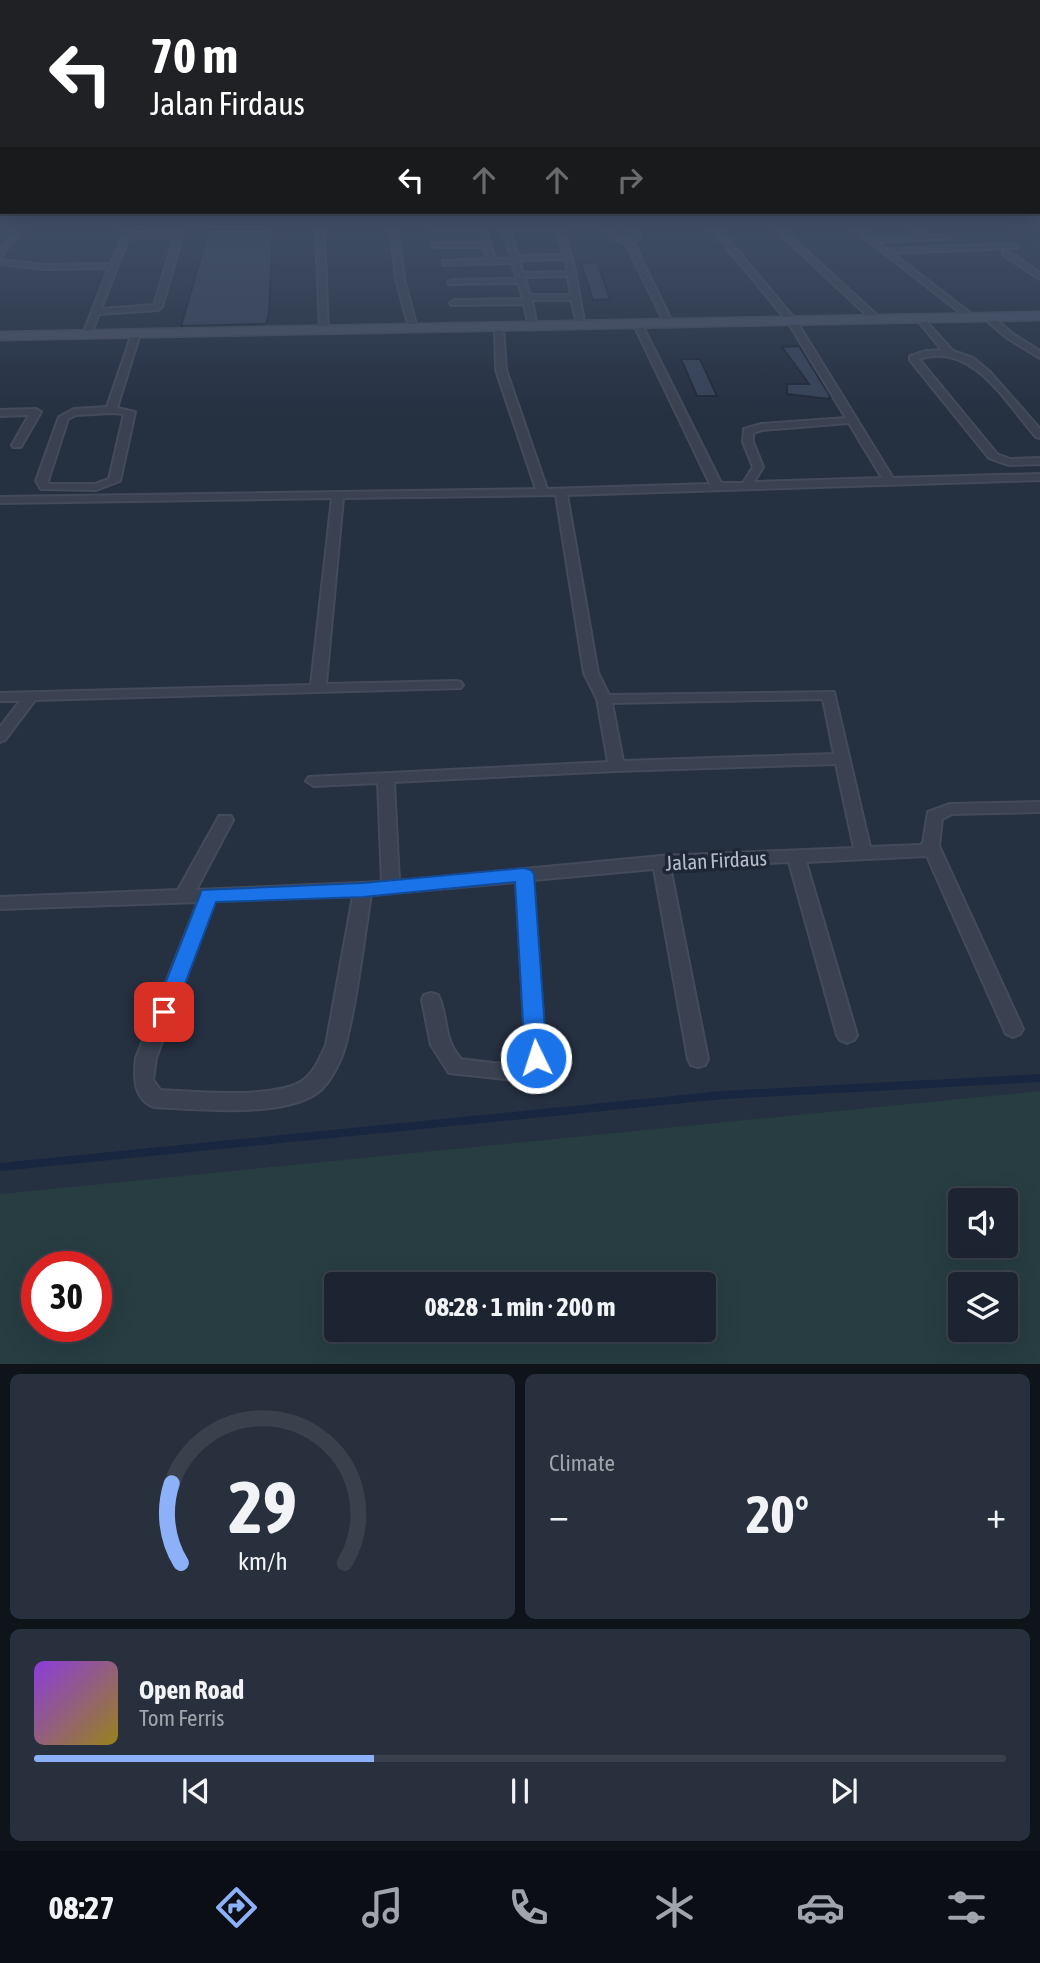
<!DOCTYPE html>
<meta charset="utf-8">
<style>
body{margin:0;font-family:"Asap Condensed",sans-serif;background:#29303d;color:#f1f3f6;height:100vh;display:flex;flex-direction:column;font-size:26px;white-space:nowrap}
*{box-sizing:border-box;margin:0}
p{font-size:23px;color:#a0a4ab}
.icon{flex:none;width:38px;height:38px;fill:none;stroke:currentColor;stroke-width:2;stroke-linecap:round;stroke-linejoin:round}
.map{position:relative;height:1364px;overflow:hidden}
.details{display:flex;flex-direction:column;gap:10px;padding:10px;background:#0f141b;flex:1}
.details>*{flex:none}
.hud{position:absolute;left:0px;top:0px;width:1041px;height:214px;box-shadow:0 7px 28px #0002,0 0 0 2px #3a414d;background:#202124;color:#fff;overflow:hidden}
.controls{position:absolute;left:948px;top:1188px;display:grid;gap:14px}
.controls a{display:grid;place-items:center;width:70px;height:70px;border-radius:7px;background:#1c2431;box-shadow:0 7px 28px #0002,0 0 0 2px #3a414d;font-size:35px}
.speed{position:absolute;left:21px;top:1251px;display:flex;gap:14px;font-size:35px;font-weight:700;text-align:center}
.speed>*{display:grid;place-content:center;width:91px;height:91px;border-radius:50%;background:#1c2431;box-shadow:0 7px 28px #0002,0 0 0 2px #3a414d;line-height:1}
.speed .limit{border:10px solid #d22;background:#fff;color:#111}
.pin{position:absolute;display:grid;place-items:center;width:60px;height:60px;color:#fff;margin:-30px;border-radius:14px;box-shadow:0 4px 10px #0006}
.me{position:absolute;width:77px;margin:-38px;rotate:356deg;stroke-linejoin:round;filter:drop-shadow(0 0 5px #0008)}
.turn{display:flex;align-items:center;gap:24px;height:147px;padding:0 35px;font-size:32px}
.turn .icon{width:91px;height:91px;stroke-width:2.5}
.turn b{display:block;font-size:49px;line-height:60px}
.lanes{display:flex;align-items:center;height:66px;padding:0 35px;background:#0003;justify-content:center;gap:35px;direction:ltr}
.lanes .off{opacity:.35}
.big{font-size:52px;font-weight:700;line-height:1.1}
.details .widget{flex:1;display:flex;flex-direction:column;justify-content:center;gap:10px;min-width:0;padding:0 24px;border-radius:10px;background:#29303d}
.details .dial{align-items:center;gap:0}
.dial svg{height:182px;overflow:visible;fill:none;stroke:#3a414d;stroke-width:7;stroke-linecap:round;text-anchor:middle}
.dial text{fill:#f1f3f6;stroke:none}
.song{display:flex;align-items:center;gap:21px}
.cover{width:84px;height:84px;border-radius:10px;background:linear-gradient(135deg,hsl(270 70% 55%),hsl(50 70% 35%))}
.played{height:7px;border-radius:4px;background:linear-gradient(90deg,#8db1f9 35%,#3a414d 35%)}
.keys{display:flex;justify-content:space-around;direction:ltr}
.heat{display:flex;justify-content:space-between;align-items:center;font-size:38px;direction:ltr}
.details .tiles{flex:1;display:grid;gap:10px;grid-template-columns:1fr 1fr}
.widget:last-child{grid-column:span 2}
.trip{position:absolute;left:324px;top:1272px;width:392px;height:70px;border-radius:7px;background:#1c2431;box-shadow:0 7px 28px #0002,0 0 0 2px #3a414d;font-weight:700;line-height:70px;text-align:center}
.tab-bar{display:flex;height:112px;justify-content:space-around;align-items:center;background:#0b0e14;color:#a0a4ab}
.tab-bar .icon{width:49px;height:49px}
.tab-bar .current{color:#8db1f9}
.tab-bar b{font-size:32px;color:#f1f3f6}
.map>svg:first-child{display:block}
.green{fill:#273d42;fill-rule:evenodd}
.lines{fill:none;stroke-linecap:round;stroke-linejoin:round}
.stream{stroke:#182640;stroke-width:8}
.building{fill:#374357;stroke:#202938;stroke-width:2}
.minor-casing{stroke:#434b5a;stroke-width:4}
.secondary-casing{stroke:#434b5a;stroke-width:3}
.minor{fill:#3a4251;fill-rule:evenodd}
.secondary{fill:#485164;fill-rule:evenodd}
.route{fill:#1a73e8;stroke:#114b97;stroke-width:2}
.labels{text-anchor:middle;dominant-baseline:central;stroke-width:7;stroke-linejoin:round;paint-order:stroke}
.street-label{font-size:21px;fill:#b6bdcb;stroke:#1e2736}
</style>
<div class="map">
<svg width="1040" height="1365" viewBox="0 0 1040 1365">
<rect width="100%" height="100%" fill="#253041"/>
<path class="green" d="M1040,1091V1364H0V1194ZM961,1200H1006V1246H961ZM37,1267H96V1326H37ZM336,1284H704V1330H336ZM961,1284H1006V1330H961Z"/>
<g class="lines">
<polyline class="stream" points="0,1167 723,1095 1040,1078"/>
</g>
<g class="building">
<polygon points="269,225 273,225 269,313 266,324 181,326 209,229 263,229"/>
<polygon points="597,262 610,299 593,300 581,263"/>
<polygon points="799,346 830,396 829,399 787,394 787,384 809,384 782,347"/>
<polygon points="681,359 700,359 717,396 697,396"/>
</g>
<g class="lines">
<g class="minor-casing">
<g id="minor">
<path d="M108,224H267L263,226H130L133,228L131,232L179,231L183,233L162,307L158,310L99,314L91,334L87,337L83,334L109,268L45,269L0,264V260L45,265L111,264L128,226ZM175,235L154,305L101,309L129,236Z"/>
<polygon points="390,224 397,224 404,279 417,328 413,331 409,328 396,279"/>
<path d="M510,224H631L639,232L640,238L633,242L673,324L669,327L665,324L626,243L612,238L604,226L563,228L575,270L585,328L578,326L571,300H532L537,327L533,330L529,327L524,304L451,305L450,303L454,300L523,299L518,283L449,284L448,282L452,280L517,279L512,263L443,265V261H446L488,259L484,247H436L432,245L436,243H483L479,230H434L431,226H485L495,259H512L502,229ZM612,226L626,227L632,237H621ZM514,228H556L564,255L518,256L510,230ZM565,259L568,272L523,273L518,260ZM568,276L571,295H530L524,277Z"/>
<path d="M707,224H715L795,319L893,478L1040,474V480L567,495L598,673L609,695L834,692L870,847L920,845L923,843L928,812L950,804L1040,802V812L952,814L942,819L939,846L1023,1029L1020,1034L1013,1037L1006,1034L927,856L806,862L857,1035L854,1040L847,1043L840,1040L837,1035L789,862L670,867L708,1059L705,1065L698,1067L691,1065L688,1059L654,869L533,880L546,1058L537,1073L514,1080L449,1073L431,1045L422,1000L424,995L431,993L438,995C449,1017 442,1038 461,1059C478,1061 516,1069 526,1057L516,882L371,895C363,944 358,995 346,1043C342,1059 331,1083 317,1093C281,1118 197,1109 154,1107C133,1099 134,1076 136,1058L198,902L0,909V897L178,890L217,820L219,816H231L233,820L196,890L382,882L378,783L314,786L306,781L309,777L608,762L597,699L584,673L556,495L343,498L326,684L456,681L461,682L463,685L461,688L35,700L5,740L0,742V727L20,701H0V693L311,685L332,498L0,503V497L536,489L496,370L495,327L499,324L503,327L506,370L547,489L710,484L634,325L638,322L642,325L721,483H743L753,467L743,442L744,429L761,424L846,418L788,322ZM849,423L882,478L754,482L763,467L753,442V433L762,430ZM823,699L834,754L623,761L612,703ZM836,764L854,848L661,856L399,881L394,782L616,771ZM353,896L326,1045C320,1058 314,1073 302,1081C275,1099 193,1092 160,1090L153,1080L156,1058L215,901Z"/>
<polygon points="770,224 777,224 880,318 880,322 874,322"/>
<polygon points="847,224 854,224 872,238 919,236 906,224 913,224 928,236 946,235 950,237 946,239 878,242 886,249 1015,244 1019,246 1015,248 892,253 974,316 974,320 971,321"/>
<polygon points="0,225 25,228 0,257 0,250 16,230 0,229"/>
<polygon points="320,228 324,230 328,330 324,333 320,330 316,230"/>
<polygon points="1003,251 1009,251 1040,273 1040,279 1003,255"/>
<path d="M920,315L953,351L973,358L990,372L1040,429V438L1036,437C1006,403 973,341 919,359L997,454L1010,459L1040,458V464L1009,465L989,458L910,360V356L926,351L942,350L916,318Z"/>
<polygon points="985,315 991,315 1013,334 1040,351 1040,358 1007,338 985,319"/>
<path d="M136,331L140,334L117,408L135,412L120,481L96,490L41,489L36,481L59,417L74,409L107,407L132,334ZM111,413L124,414L109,479L95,484H49L48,481L68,419L76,415Z"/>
<polygon points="36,409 41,412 22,445 21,447 13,447 12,445 29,415 0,416 0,410"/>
</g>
</g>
<g class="secondary-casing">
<polygon id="secondary" points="1040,312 1040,320 0,340 0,332"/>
</g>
<use href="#minor" class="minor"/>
<use href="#secondary" class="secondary"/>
</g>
<linearGradient id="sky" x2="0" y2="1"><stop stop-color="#141a24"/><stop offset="0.54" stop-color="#404e65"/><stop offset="1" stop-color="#404e65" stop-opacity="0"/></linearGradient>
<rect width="1040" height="415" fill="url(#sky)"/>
<polygon class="route" points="524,868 531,870 534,874 547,1058 544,1065 536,1067 528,1065 525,1058 515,882 363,897 216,902 172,1018 164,1020 157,1018 154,1012 202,890 363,883"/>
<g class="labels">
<g class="street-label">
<text transform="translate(716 860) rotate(-3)">Jalan Firdaus</text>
</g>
</g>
</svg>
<div class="controls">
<a><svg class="icon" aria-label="sound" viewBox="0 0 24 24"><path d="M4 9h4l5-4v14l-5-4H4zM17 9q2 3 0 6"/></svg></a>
<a><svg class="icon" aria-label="layers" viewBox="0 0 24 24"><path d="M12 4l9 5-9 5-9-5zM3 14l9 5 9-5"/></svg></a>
</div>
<div class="speed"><div class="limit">30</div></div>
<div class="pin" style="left:164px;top:1012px;background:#d93025"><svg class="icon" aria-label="arrive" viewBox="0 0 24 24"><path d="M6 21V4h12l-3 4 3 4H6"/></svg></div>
<svg class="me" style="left:536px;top:1058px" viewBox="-20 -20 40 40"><circle r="17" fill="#1a73e8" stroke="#fff" stroke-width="3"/><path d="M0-11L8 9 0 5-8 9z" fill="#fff"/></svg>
<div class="trip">08:28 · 1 min · 200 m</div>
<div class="hud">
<div class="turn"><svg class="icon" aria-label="left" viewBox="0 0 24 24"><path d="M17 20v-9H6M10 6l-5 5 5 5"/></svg><div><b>70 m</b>Jalan Firdaus</div></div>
<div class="lanes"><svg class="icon" aria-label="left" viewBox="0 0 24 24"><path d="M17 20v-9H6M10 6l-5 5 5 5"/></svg><svg class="icon off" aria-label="ahead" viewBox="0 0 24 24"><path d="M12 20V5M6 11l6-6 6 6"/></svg><svg class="icon off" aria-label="ahead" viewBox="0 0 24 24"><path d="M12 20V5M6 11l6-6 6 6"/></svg><svg class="icon off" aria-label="right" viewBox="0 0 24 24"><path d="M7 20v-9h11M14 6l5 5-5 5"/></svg></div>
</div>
</div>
<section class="details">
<div class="tiles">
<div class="widget dial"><svg viewBox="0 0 100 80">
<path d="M14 69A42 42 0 1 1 86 69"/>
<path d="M14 69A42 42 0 0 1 10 34" stroke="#8db1f9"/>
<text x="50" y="56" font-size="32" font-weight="700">29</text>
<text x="50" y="72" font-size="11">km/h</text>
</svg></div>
<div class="widget"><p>Climate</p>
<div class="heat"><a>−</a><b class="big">20°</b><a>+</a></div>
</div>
<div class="widget">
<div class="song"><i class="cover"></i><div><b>Open Road</b><p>Tom Ferris</p></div></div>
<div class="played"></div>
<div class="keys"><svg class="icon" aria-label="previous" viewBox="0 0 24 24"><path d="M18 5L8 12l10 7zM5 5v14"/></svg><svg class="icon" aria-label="pause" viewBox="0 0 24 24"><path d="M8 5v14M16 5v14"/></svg><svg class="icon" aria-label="next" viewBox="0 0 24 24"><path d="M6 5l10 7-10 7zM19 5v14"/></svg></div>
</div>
</div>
</section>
<nav class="tab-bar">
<b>08:27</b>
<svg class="icon current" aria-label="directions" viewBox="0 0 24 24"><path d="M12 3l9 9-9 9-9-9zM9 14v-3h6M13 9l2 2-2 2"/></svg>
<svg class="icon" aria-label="music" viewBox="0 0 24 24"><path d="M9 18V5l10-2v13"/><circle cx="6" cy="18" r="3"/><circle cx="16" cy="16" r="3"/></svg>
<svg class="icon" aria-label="phone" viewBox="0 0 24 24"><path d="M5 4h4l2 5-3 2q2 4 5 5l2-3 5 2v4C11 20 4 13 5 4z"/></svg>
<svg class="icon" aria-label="climate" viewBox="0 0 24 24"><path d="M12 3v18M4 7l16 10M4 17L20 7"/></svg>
<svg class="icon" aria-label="car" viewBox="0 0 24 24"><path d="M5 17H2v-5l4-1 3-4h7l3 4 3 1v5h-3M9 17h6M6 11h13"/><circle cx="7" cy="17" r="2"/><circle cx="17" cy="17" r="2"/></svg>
<svg class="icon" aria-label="filters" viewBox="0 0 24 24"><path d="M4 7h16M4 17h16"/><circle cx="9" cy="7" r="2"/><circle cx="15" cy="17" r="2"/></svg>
</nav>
